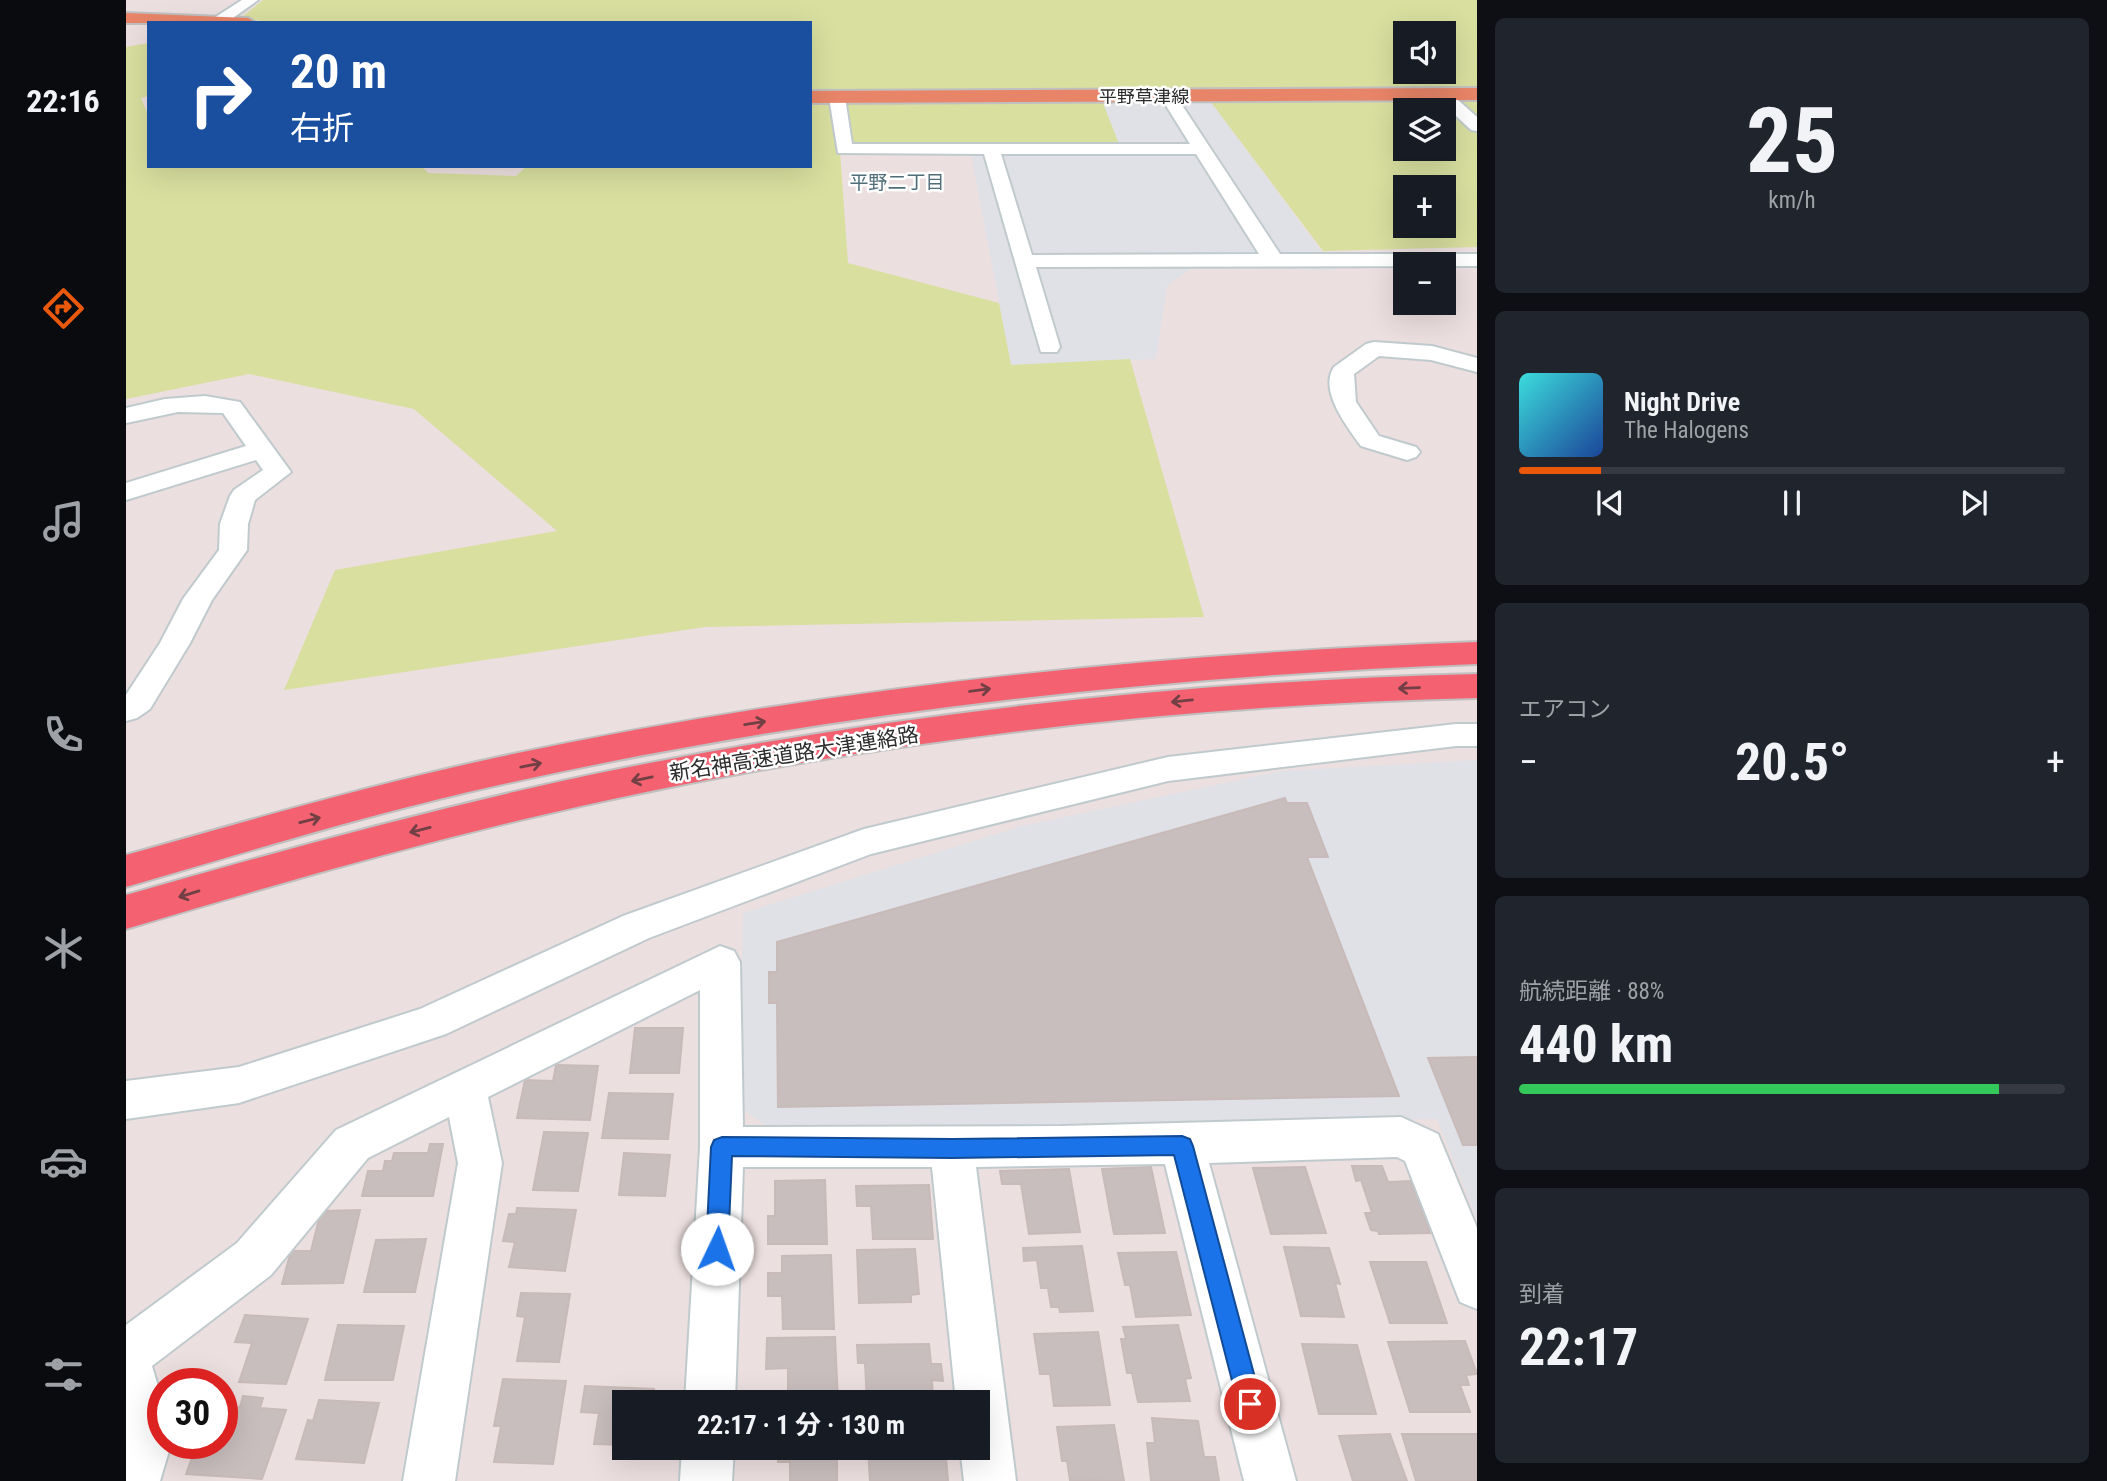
<!DOCTYPE html>
<html lang="ja">
<meta charset="utf-8">
<style>
body{margin:0;font-family:"Roboto Condensed","Noto Sans JP",sans-serif;background:#20242c;color:#f1f3f6;height:100vh;display:flex;flex-direction:column;font-size:26px;white-space:nowrap}
*{box-sizing:border-box;margin:0}
p{font-size:23px;color:#9ea1a6}
.icon{flex:none;width:38px;height:38px;fill:none;stroke:currentColor;stroke-width:2;stroke-linecap:round;stroke-linejoin:round}
.map{position:relative;flex:1;overflow:hidden}
.panel{display:flex;flex-direction:column;gap:18px;padding:18px;background:#0d0f14;width:630px}
.panel>*{flex:none}
.hud{position:absolute;left:21px;top:21px;width:665px;height:147px;border-radius:0px;box-shadow:0 7px 28px #0002;background:#1a4fa0;color:#fff;overflow:hidden}
.controls{position:absolute;left:1267px;top:21px;display:grid;gap:14px}
.controls a{display:grid;place-items:center;width:63px;height:63px;border-radius:0px;background:#171b24;box-shadow:0 7px 28px #0002;font-size:35px}
.speed{position:absolute;left:21px;top:1368px;display:flex;gap:14px;font-size:35px;font-weight:700;text-align:center}
.speed>*{display:grid;place-content:center;width:91px;height:91px;border-radius:50%;background:#171b24;box-shadow:0 7px 28px #0002;line-height:1}
.speed .limit{border:10px solid #d22;background:#fff;color:#111}
.pin{position:absolute;display:grid;place-items:center;width:60px;height:60px;color:#fff;margin:-30px;border:4px solid #fff;border-radius:50%;box-shadow:0 2px 7px #0007}
.me{position:absolute;width:77px;margin:-38px;rotate:3deg;stroke-linejoin:round;filter:drop-shadow(0 0 5px #0008)}
.turn{display:flex;align-items:center;gap:24px;height:147px;padding:0 28px;font-size:32px}
.turn .icon{width:91px;height:91px;stroke-width:2.5}
.turn b{display:block;font-size:49px;line-height:60px}
.big{font-size:52px;font-weight:700;line-height:1.1}
.panel .widget{flex:1;display:flex;flex-direction:column;justify-content:center;gap:10px;min-width:0;padding:0 24px;border-radius:10px;background:#20242c}
.panel .dial{align-items:center;gap:0}
.dial b{font-size:91px;line-height:1}
.song{display:flex;align-items:center;gap:21px}
.cover{width:84px;height:84px;border-radius:10px;background:linear-gradient(135deg,hsl(180 70% 55%),hsl(220 70% 35%))}
.played{height:7px;border-radius:4px;background:linear-gradient(90deg,#ea580c 15%,#363941 15%)}
.keys{display:flex;justify-content:space-around;direction:ltr}
.heat{display:flex;justify-content:space-between;align-items:center;font-size:38px;direction:ltr}
.charge{height:10px;border-radius:5px;background:linear-gradient(90deg,#34c759 88%,#363941 0)}
.trip{position:absolute;left:486px;top:1390px;width:378px;height:70px;border-radius:0px;background:#171b24;box-shadow:0 7px 28px #0002;font-weight:700;line-height:70px;text-align:center}
main{display:flex;flex:1;min-height:0}
.tabs{display:flex;flex-direction:column;width:126px;justify-content:space-around;align-items:center;background:#090b0e;color:#9ea1a6}
.tabs .icon{width:49px;height:49px}
.tabs .on{color:#ea580c}
.tabs b{font-size:32px;color:#f1f3f6}
.map>svg:first-child{display:block}
.industrial{fill:#dfe1e6}
.green{fill:#d8df9f;fill-rule:evenodd}
.building{fill:#c8bebd;stroke:#c8bab9;stroke-width:2}
.lines{fill:none;stroke-linecap:round;stroke-linejoin:round}
.minor-casing{stroke:#c0cacd;stroke-width:4}
.major-casing{stroke:#c0c0c0;stroke-width:4}
.highway-casing{stroke:#c0c0c0;stroke-width:4}
.minor{fill:#fff;fill-rule:evenodd}
.major{fill:#e88568;fill-rule:evenodd}
.highway{fill:#f46272;fill-rule:evenodd}
.oneway{stroke:#723f44}
.route{fill:#1a73e8;stroke:#114b97;stroke-width:2}
.labels{text-anchor:middle;dominant-baseline:central;stroke-width:5;stroke-linejoin:round;paint-order:stroke}
.far-street-label{font-size:18px;fill:#2c2c2c;stroke:#fff}
.far-neighbourhood-label{font-size:19px;fill:#4f6e7a;stroke:#fff}
.street-label{font-size:21px;fill:#2c2c2c;stroke:#fff}
</style>
<main>
<nav class="tabs">
<b>22:16</b>
<svg class="icon on" aria-label="directions" viewBox="0 0 24 24"><path d="M12 3l9 9-9 9-9-9zM9 14v-3h6M13 9l2 2-2 2"/></svg>
<svg class="icon" aria-label="music" viewBox="0 0 24 24"><path d="M9 18V5l10-2v13"/><circle cx="6" cy="18" r="3"/><circle cx="16" cy="16" r="3"/></svg>
<svg class="icon" aria-label="phone" viewBox="0 0 24 24"><path d="M5 4h4l2 5-3 2q2 4 5 5l2-3 5 2v4C11 20 4 13 5 4z"/></svg>
<svg class="icon" aria-label="climate" viewBox="0 0 24 24"><path d="M12 3v18M4 7l16 10M4 17L20 7"/></svg>
<svg class="icon" aria-label="car" viewBox="0 0 24 24"><path d="M5 17H2v-5l4-1 3-4h7l3 4 3 1v5h-3M9 17h6M6 11h13"/><circle cx="7" cy="17" r="2"/><circle cx="17" cy="17" r="2"/></svg>
<svg class="icon" aria-label="filters" viewBox="0 0 24 24"><path d="M4 7h16M4 17h16"/><circle cx="9" cy="7" r="2"/><circle cx="15" cy="17" r="2"/></svg>
</nav>
<div class="map">
<svg width="1351" height="1481" viewBox="0 0 1351 1481">
<rect width="100%" height="100%" fill="#ecdfdf"/>
<g class="industrial">
<polygon points="974,97 1081,97 1209,270 1066,268 1041,286 1030,359 885,365 843,144 992,144"/>
<polygon points="1351,760 1351,1219 1311,1119 645,1129 613,1107 617,913 896,826 1156,771"/>
</g>
<path class="green" d="M137,0H1351V247L1197,251L1081,97L975,98L993,144H843L714,151L722,263L873,303L885,365L1004,359L1078,617L579,627L158,690L209,570L431,531L288,409L123,374L0,399V47L23,43V96L15,98L23,117V166H296L302,173L390,176L401,166H684V23H145L116,17ZM1279,33H1318V72H1279ZM1279,110H1318V149H1279ZM1279,187H1318V226H1279Z"/>
<g class="building">
<polygon points="1159,798 1161,803 1181,803 1202,857 1181,857 1273,1096 652,1107 651,1003 643,1003 643,972 651,972 651,942"/>
<polygon points="509,1028 557,1028 553,1073 504,1073"/>
<polygon points="1351,1057 1351,1145 1337,1145 1302,1058"/>
<polygon points="430,1065 472,1066 464,1120 391,1118 399,1080 427,1081"/>
<polygon points="483,1093 547,1094 542,1139 476,1138"/>
<polygon points="418,1132 462,1133 452,1191 407,1190"/>
<polygon points="304,1144 317,1144 307,1196 236,1196 242,1171 257,1171 259,1161 266,1161 268,1153 302,1153"/>
<polygon points="498,1153 544,1155 539,1196 493,1195"/>
<polygon points="1226,1166 1256,1166 1262,1182 1285,1181 1304,1233 1253,1234 1252,1231 1245,1230 1239,1213 1246,1213 1235,1180 1230,1181"/>
<polygon points="1025,1167 1039,1233 988,1234 976,1169"/>
<polygon points="1179,1167 1200,1233 1145,1234 1127,1168"/>
<polygon points="943,1169 954,1232 903,1234 895,1184 876,1184 874,1171"/>
<polygon points="699,1180 701,1244 642,1244 642,1216 649,1216 649,1181"/>
<polygon points="803,1185 807,1239 747,1239 745,1206 731,1206 730,1186"/>
<polygon points="391,1208 450,1210 439,1271 383,1267 389,1242 377,1241 383,1214 390,1214"/>
<polygon points="234,1210 217,1283 156,1284 165,1251 185,1251 195,1211"/>
<polygon points="300,1239 289,1292 238,1292 250,1240"/>
<polygon points="956,1246 967,1311 934,1312 933,1307 925,1307 922,1288 915,1288 911,1260 898,1261 897,1248"/>
<polygon points="1158,1247 1203,1248 1214,1284 1209,1283 1218,1317 1175,1316"/>
<polygon points="789,1249 793,1294 785,1295 785,1302 733,1303 731,1250"/>
<polygon points="1050,1252 1065,1315 1010,1317 1004,1285 999,1285 992,1253"/>
<polygon points="705,1255 708,1329 657,1329 656,1296 642,1296 642,1273 656,1273 656,1256"/>
<polygon points="1244,1262 1300,1262 1321,1323 1264,1323"/>
<polygon points="395,1293 444,1294 433,1362 391,1361 399,1317 391,1316"/>
<polygon points="119,1315 182,1319 160,1384 113,1382 126,1343 109,1342"/>
<polygon points="212,1325 278,1326 267,1380 199,1380"/>
<polygon points="1052,1325 1065,1378 1059,1379 1064,1401 1012,1402 1006,1373 1001,1373 995,1339 1000,1339 997,1327"/>
<polygon points="972,1332 984,1405 928,1406 924,1374 914,1374 908,1334"/>
<polygon points="709,1337 712,1402 662,1402 662,1368 640,1369 641,1338"/>
<polygon points="1339,1341 1351,1374 1340,1375 1343,1385 1334,1385 1344,1412 1284,1412 1262,1342"/>
<polygon points="803,1344 805,1364 815,1364 817,1381 806,1380 807,1402 741,1402 739,1363 732,1363 731,1345"/>
<polygon points="1176,1344 1231,1345 1250,1414 1193,1414"/>
<polygon points="377,1379 440,1381 427,1464 368,1462 375,1426 368,1426"/>
<polygon points="459,1386 528,1389 526,1402 499,1402 499,1445 468,1444 473,1413 455,1412"/>
<polygon points="117,1396 137,1398 134,1408 160,1410 136,1479 60,1474 71,1444 96,1444 96,1406 114,1407"/>
<polygon points="193,1400 253,1403 238,1463 170,1459 182,1420 187,1421"/>
<polygon points="1026,1418 1072,1421 1078,1457 1089,1457 1093,1481 1025,1481 1021,1443 1029,1443"/>
<polygon points="988,1425 998,1481 944,1480 941,1461 936,1461 931,1427"/>
<polygon points="1264,1434 1281,1481 1227,1481 1213,1436"/>
<polygon points="1276,1434 1351,1434 1351,1481 1290,1481"/>
<polygon points="652,1447 711,1447 711,1481 664,1481 664,1462 652,1462"/>
<polygon points="742,1447 819,1447 822,1481 744,1481"/>
</g>
<g class="lines">
<g class="minor-casing">
<g id="minor">
<polygon points="116,0 132,0 100,23 87,23 88,18"/>
<polygon points="1317,90 1323,92 1351,117 1351,131 1345,130 1311,98 1309,95 1311,92"/>
<path d="M1042,91L1050,96L1154,254H1351V266L910,267L934,347L931,352H915L858,154L712,153L703,97L711,92L719,97L726,144H1064L1034,96ZM875,154H1070L1133,254L906,255Z"/>
<path d="M1248,342L1306,346L1351,358V372L1305,360L1253,356L1228,374L1230,402L1253,436L1290,447L1294,452L1290,457L1281,460L1235,446C1222,428 1192,390 1208,367L1240,344Z"/>
<polygon points="79,396 114,402 165,472 129,500 122,524 121,550 86,600 64,643 24,709 11,718 0,721 0,695 34,643 57,599 93,550 94,524 104,496 108,490 137,470 130,460 0,500 0,483 120,446 97,413 52,412 0,423 0,408 39,399"/>
<polygon points="1330,724 1351,724 1351,746 1330,746 1042,781 745,854 523,938 320,1034 113,1103 0,1119 0,1081 113,1067 294,1009 497,916 738,829 1042,757"/>
<polygon points="594,946 608,951 614,962 617,1127 936,1126 1275,1117 1312,1134 1351,1228 1351,1309 1334,1302 1279,1161 1271,1157 1083,1163 1170,1481 1118,1481 1039,1164 850,1167 890,1481 838,1481 834,1447 852,1447 852,1402 830,1402 806,1167 617,1167 609,1402 559,1402 574,1147 574,990 362,1097 376,1163 329,1481 277,1481 332,1163 323,1117 242,1158 145,1275 26,1366 37,1403 37,1444 45,1444 34,1481 0,1481 0,1325 111,1243 210,1130"/>
<polygon points="556,1447 608,1447 606,1481 554,1481"/>
</g>
</g>
<g class="major-casing">
<g id="major">
<polygon points="0,13 122,18 130,23 0,23"/>
<polygon points="1351,88 1351,100 684,103 684,91"/>
</g>
</g>
<g class="highway-casing">
<g id="highway">
<path d="M1351,642V664C1022,677 695,713 373,785C247,813 124,851 0,887V855C124,820 248,784 373,757C696,688 1022,654 1351,642Z"/>
<path d="M1351,674V698C1060,705 772,738 487,799C323,834 161,881 0,929V895C161,849 323,804 488,770C773,713 1060,681 1351,674Z"/>
</g>
</g>
<use href="#minor" class="minor"/>
<use href="#major" class="major"/>
<use href="#highway" class="highway"/>
</g>
<defs><path id="oneway-shaft" d="M-6 0H5M1.5-3L5.5 0L1.5 3" fill="none" stroke-width="1.6" stroke-linecap="round" stroke-linejoin="round" transform="scale(1.75)"/></defs>
<g class="oneway">
<use href="#oneway-shaft" transform="translate(1283 688) rotate(178)"/>
<use href="#oneway-shaft" transform="translate(854 690) rotate(-8)"/>
<use href="#oneway-shaft" transform="translate(1056 701) rotate(174)"/>
<use href="#oneway-shaft" transform="translate(629 723) rotate(-9)"/>
<use href="#oneway-shaft" transform="translate(405 765) rotate(-11)"/>
<use href="#oneway-shaft" transform="translate(516 779) rotate(168)"/>
<use href="#oneway-shaft" transform="translate(184 820) rotate(-14)"/>
<use href="#oneway-shaft" transform="translate(294 830) rotate(166)"/>
<use href="#oneway-shaft" transform="translate(63 894) rotate(163)"/>
</g>
<polygon class="route" points="1056,1136 1064,1139 1067,1146 1136,1404 1133,1412 1124,1416 1116,1412 1112,1404 1048,1155 826,1158 606,1156 602,1249 599,1256 591,1259 583,1256 580,1249 585,1147 588,1140 596,1137 826,1139"/>
<g class="labels">
<g class="far-street-label">
<text x="1018" y="96">平野草津線</text>
</g>
<g class="far-neighbourhood-label">
<text x="771" y="182">平野二丁目</text>
</g>
<g class="street-label">
<text transform="translate(668 754) rotate(-9)">新名神高速道路大津連絡路</text>
</g>
</g>
</svg>
<div class="controls">
<a><svg class="icon" aria-label="sound" viewBox="0 0 24 24"><path d="M4 9h4l5-4v14l-5-4H4zM17 9q2 3 0 6"/></svg></a>
<a><svg class="icon" aria-label="layers" viewBox="0 0 24 24"><path d="M12 4l9 5-9 5-9-5zM3 14l9 5 9-5"/></svg></a>
<a>+</a>
<a>−</a>
</div>
<div class="speed"><div class="limit">30</div></div>
<div class="pin" style="left:1124px;top:1404px;background:#d93025"><svg class="icon" aria-label="arrive" viewBox="0 0 24 24"><path d="M6 21V4h12l-3 4 3 4H6"/></svg></div>
<svg class="me" style="left:591px;top:1249px" viewBox="-20 -20 40 40"><circle r="19" fill="#fff"/><path d="M0-13L10 11 0 6-10 11z" fill="#1a73e8"/></svg>
<div class="trip">22:17 · 1 分 · 130 m</div>
<div class="hud">
<div class="turn"><svg class="icon" aria-label="right" viewBox="0 0 24 24"><path d="M7 20v-9h11M14 6l5 5-5 5"/></svg><div><b>20 m</b>右折</div></div>
</div>
</div>
<section class="panel">
<div class="widget dial"><b>25</b><p>km/h</p></div>
<div class="widget">
<div class="song"><i class="cover"></i><div><b>Night Drive</b><p>The Halogens</p></div></div>
<div class="played"></div>
<div class="keys"><svg class="icon" aria-label="previous" viewBox="0 0 24 24"><path d="M18 5L8 12l10 7zM5 5v14"/></svg><svg class="icon" aria-label="pause" viewBox="0 0 24 24"><path d="M8 5v14M16 5v14"/></svg><svg class="icon" aria-label="next" viewBox="0 0 24 24"><path d="M6 5l10 7-10 7zM19 5v14"/></svg></div>
</div>
<div class="widget"><p>エアコン</p>
<div class="heat"><a>−</a><b class="big">20.5°</b><a>+</a></div>
</div>
<div class="widget"><p>航続距離 · 88%</p><b class="big">440 km</b><div class="charge"></div></div>
<div class="widget"><p>到着</p><b class="big">22:17</b></div>
</section>
</main>
